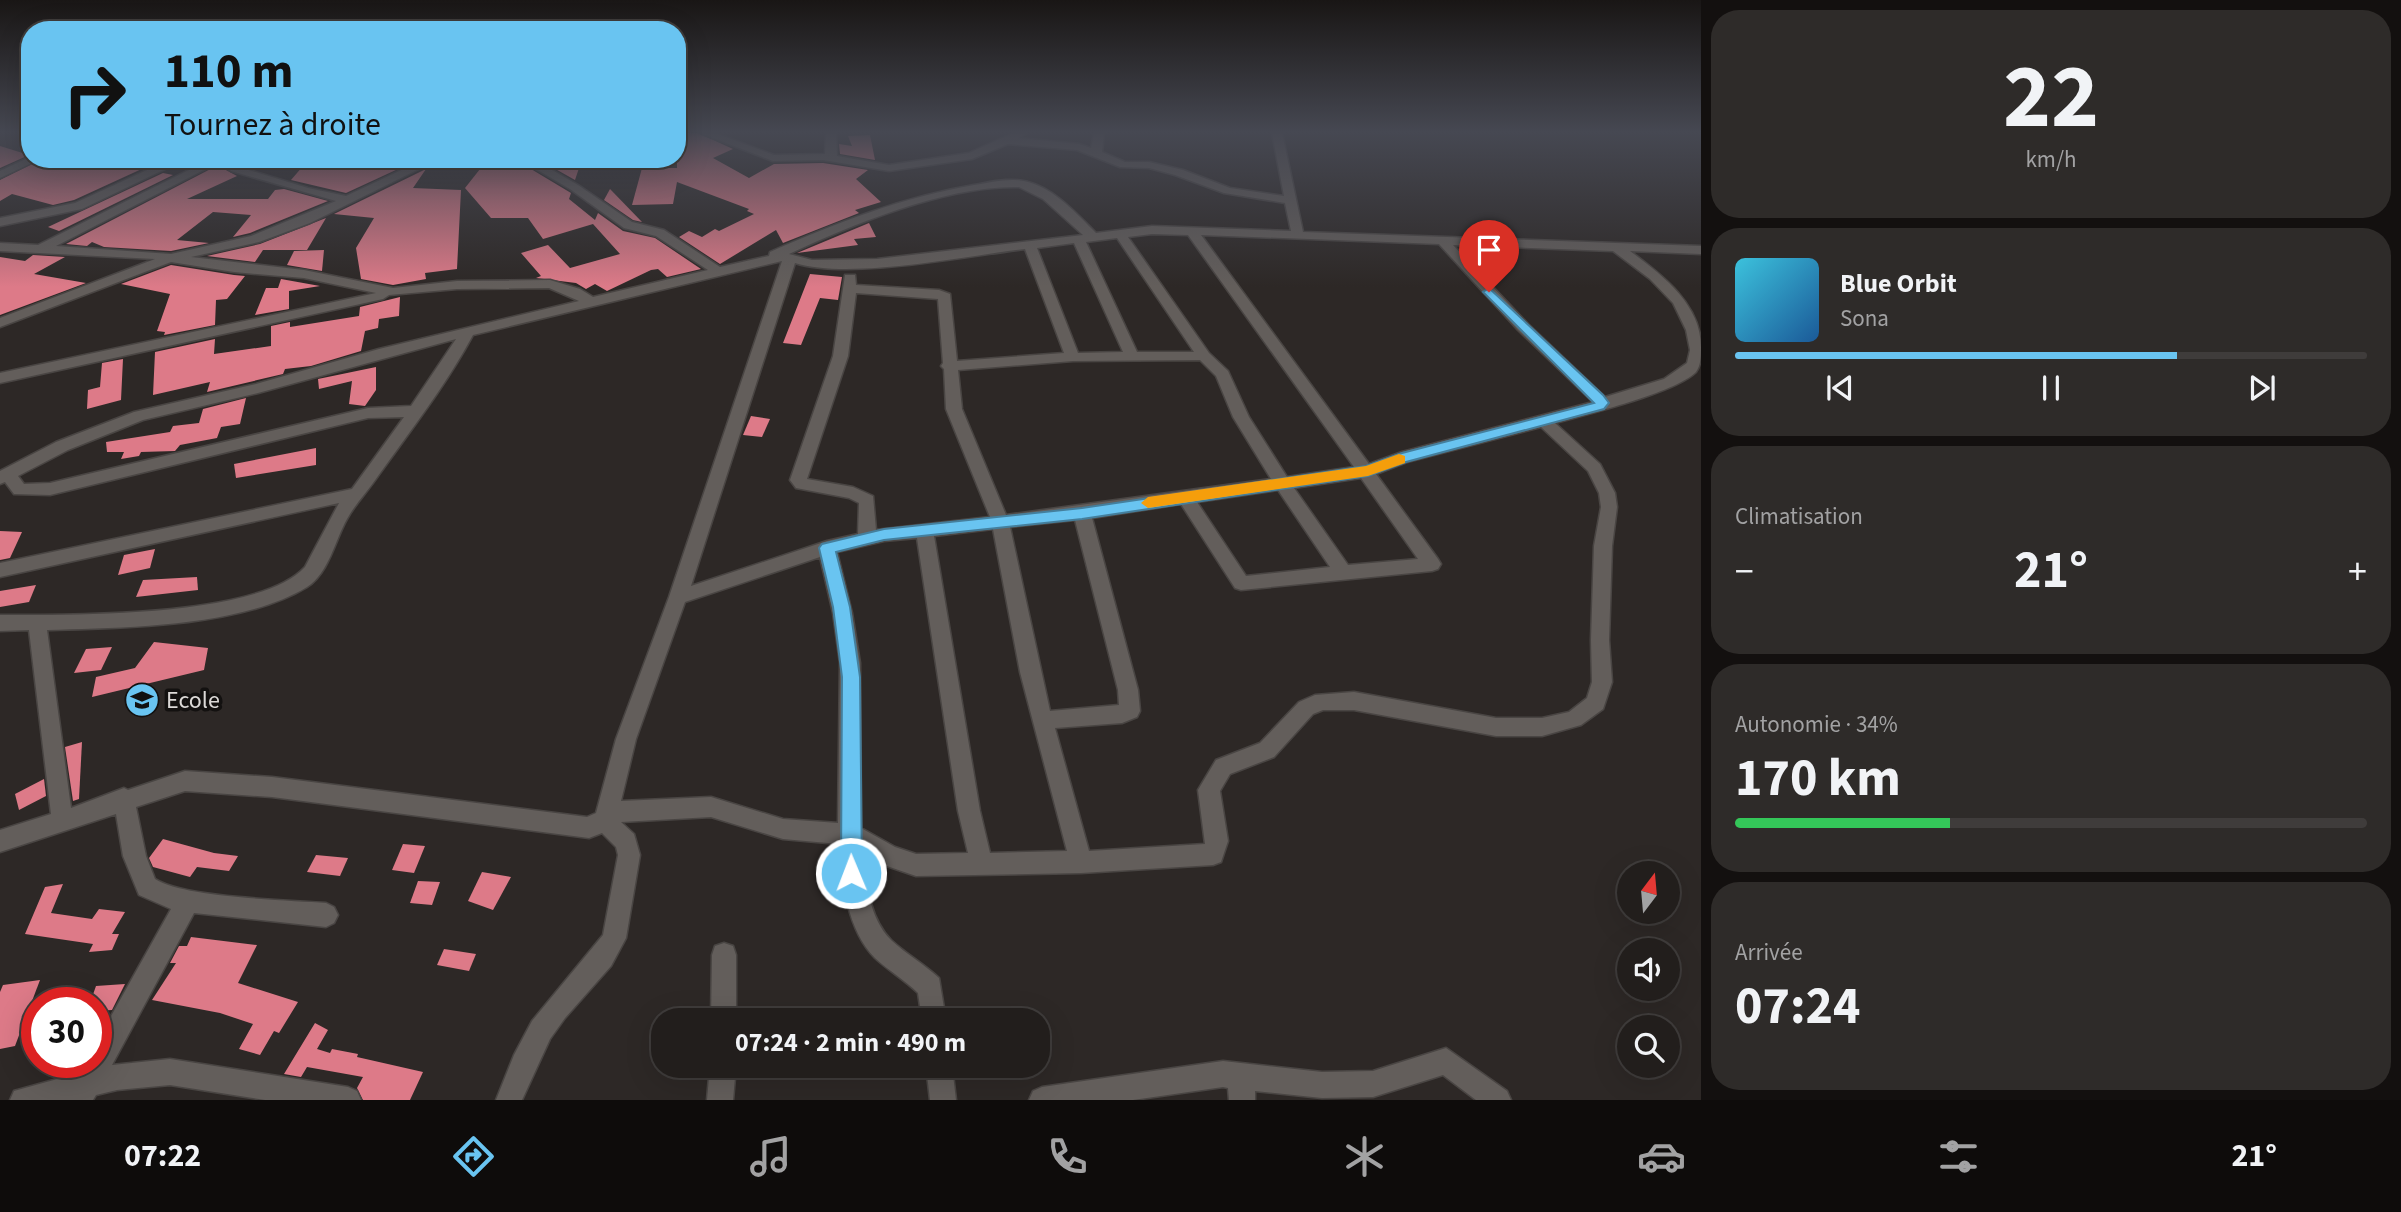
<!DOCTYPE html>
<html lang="fr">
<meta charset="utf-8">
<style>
body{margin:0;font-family:"Source Sans 3",sans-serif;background:#2e2b29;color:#f1f3f6;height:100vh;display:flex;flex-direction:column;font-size:26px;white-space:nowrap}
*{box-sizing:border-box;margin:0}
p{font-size:23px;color:#a2a2a3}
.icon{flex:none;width:38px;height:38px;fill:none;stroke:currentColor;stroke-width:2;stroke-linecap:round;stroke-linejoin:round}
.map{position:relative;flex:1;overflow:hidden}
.side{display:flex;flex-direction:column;gap:10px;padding:10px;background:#13100f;width:700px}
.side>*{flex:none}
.hud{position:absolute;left:21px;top:21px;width:665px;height:147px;border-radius:28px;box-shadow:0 7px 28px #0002,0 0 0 2px #3f3c3b;background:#69c4f1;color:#111;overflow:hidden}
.needle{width:46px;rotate:16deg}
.fabs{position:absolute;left:1617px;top:861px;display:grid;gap:14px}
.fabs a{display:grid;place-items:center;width:63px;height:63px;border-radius:50%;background:#221e1c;box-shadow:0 7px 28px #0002,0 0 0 2px #3f3c3b;font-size:35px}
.speed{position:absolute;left:21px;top:987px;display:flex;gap:14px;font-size:35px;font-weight:700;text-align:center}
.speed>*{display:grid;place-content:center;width:91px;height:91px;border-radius:50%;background:#221e1c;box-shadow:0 7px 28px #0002,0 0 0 2px #3f3c3b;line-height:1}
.speed .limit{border:10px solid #d22;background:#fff;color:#111}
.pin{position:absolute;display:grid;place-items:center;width:60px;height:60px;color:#fff;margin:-72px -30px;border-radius:50% 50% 50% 0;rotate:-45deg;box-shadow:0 0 7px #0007}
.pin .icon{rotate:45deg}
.me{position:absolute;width:77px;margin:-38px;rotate:359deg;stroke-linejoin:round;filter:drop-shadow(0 0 5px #0008)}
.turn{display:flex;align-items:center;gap:24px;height:147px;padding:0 28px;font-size:32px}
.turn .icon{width:91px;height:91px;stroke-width:2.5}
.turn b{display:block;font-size:49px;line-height:60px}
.big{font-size:52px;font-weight:700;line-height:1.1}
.side .tile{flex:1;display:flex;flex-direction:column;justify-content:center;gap:10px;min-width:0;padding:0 24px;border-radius:28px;background:#2e2b29}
.side .dial{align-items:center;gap:0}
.dial b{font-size:91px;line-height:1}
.song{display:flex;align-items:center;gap:21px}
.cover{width:84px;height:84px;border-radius:10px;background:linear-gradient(135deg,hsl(190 70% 55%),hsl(210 70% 35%))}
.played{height:7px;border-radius:4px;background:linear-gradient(90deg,#69c4f1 70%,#3f3c3b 70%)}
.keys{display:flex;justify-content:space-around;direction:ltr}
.heat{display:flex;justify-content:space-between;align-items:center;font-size:38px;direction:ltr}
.charge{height:10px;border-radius:5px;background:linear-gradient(90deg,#34c759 34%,#3f3c3b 0)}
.trip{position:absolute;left:651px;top:1008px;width:399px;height:70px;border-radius:28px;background:#221e1c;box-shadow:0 7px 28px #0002,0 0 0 2px #3f3c3b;font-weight:700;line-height:70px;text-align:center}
.menu{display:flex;height:112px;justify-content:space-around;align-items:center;background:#0e0c0b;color:#a2a2a3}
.menu .icon{width:49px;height:49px}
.menu .on{color:#69c4f1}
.menu b{font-size:32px;color:#f1f3f6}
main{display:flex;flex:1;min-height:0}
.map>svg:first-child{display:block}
.building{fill:#dd7a88}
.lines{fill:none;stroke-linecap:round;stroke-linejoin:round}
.street-casing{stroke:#494543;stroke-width:3}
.street{fill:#635e5b;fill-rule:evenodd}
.route{fill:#69c4f1;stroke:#447f9d;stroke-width:2}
.slow{fill:#f59e0b}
.labels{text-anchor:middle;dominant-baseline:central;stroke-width:7;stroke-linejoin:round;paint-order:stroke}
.poi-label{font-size:24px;fill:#dcd9d7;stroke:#131110;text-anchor:start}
</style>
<main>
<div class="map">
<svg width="1701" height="1100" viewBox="0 0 1701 1100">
<rect width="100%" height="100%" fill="#2d2826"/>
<g class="building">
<polygon points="677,133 698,133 733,149 713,158 749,178 774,164 823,163 868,170 856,179 881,202 855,210 859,213 783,243 776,230 720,264 679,237 689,231 702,237 715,229 719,231 754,214 747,211 749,209 677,182 673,204 632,205 642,168 677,168"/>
<polygon points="870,135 875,160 840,154 839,144 852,146 848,136"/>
<polygon points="0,146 29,155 0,168"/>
<polygon points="42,159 60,164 68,159 123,159 146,167 74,200 53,205 12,194 0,201 0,180"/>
<polygon points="309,159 374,159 368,168 398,169 346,193 291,180"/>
<polygon points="544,159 576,161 574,168 579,168 575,180 543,162"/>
<polygon points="224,162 224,169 237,176 187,199 268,199 275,190 284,189 328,201 250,233 233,237 251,215 213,212 177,240 209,243 171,251 104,247 92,242 87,246 66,244"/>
<polygon points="521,163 571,193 569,199 595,220 598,213 623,231 655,238 701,269 667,277 658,269 651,270 607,291 595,284 586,289 576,283 536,278 541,276 521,253 548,245 570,268 620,254 593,224 543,239 528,218 491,218 465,188 484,164"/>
<polygon points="426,169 413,188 461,190 457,269 425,273 426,279 393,285 361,279 356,248 374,218 334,214"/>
<polygon points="163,173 173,175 59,231 48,227"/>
<polygon points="610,189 642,222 633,220 604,200"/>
<polygon points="326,218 307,250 263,250 255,262 207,256 260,244"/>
<polygon points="869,223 876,237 854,239 858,245 797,253"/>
<polygon points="324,250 322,271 287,265 294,251"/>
<polygon points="33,255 65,257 34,274 86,283 0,315 0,257 25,261"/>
<polygon points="171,265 234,275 245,276 227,299 216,300 215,325 164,335 165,332 157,331 170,294 121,284"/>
<polygon points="810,274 842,277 838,300 820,298 801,345 783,343"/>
<polygon points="281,279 320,286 289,291 289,309 255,315 266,288 278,288"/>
<polygon points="400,297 399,316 379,319 378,328 365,331 361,351 311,366 285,369 283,374 207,392 210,382 153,395 155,352 215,339 214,354 271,346 271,326 290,322 290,327 359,316 360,307"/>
<polygon points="123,359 121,400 87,409 88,390 100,387 102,363"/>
<polygon points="376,367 376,390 365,406 349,404 352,381 319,389 318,379"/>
<polygon points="246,398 240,424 221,427 217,438 180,445 175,451 141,452 139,456 121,459 124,452 107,452 106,442 170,432 173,426 199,423 203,409"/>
<polygon points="751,416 770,419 762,437 743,435"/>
<polygon points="316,448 316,465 236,478 234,464"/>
<polygon points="0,531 22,532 10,558 0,560"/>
<polygon points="155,549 150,568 118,575 124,555"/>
<polygon points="197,577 198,590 136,597 143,580"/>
<polygon points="36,585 29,602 0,607 0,591"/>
<polygon points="154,642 208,648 204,670 92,697 96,677 135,668"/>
<polygon points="112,647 101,670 74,673 86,649"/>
<polygon points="82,742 79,799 73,801 65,747"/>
<polygon points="44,779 46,796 19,810 15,794"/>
<polygon points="163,839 214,853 238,856 229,871 197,867 190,877 153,867 149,858"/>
<polygon points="403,844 425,846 414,873 392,870"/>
<polygon points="316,855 348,858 340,876 307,872"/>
<polygon points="482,872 511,877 493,910 468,901"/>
<polygon points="418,881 440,882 432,905 410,903"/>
<polygon points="63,884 51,913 92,919 99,909 125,912 112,934 119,934 112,950 89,952 93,944 25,934 45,887"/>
<polygon points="191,937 257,945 238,983 298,1002 279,1033 274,1031 260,1055 239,1049 253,1024 220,1013 152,1000 176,963 170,963 179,946 187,946"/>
<polygon points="444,949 476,954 469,971 437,965"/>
<polygon points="40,980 15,1046 0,1049 0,992 3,985"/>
<polygon points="125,984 112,1010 96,1011 96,1003 90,1003 96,986"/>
<polygon points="315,1023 328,1030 317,1049 330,1053 332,1049 358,1054 357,1057 423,1072 410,1100 363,1100 357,1088 363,1077 307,1067 301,1077 284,1074"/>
</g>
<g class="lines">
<g class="street-casing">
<g id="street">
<path d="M700,133H715L774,155L825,154L826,133H836L837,156L889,165L969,153L1013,133H1027L1019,138L1079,144L1091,148L1094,133H1104L1102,152L1125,162H1149L1183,170L1230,188L1284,196L1272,133H1282L1303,232L1701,246V254L1630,251C1662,275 1701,304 1701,347C1701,356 1701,365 1696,372C1675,393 1587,414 1555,423L1600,464L1615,493L1617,507L1612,546L1609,640L1612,682L1603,709L1581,725L1542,736H1496L1354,710H1323L1313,714L1274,757L1230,774L1220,791L1228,841L1221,862L1213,865L1081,873L916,876L881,864L862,853C866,882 869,918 891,940C906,954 924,964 939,978L946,1020H922L918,993C905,980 889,971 875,958C847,930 842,881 839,844L783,839L711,817L621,822L634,834L640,855L626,938L611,966L565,1018L550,1039L522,1100H496L514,1055L532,1021L603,935L618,855L616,847L602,833L589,838L272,797L185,791L136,807L146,856L155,879C185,898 287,900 326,903L334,907L338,915L334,923L326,927L194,913L112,1065L170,1059L348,1087L357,1091L361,1100H265L170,1085L117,1090L96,1095L93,1100H10L14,1091L79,1073L85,1062H96V1043L171,909L139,895L123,856L116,814L0,852V830L51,814L29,630L0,631V615C70,615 258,618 305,567L339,503L0,577V563L352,489L404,417L368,418L50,495L14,494L5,482L0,484V471L56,442L134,412L256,384L379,349L579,301L549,288L457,289L389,295L383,299L0,383V373L376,293L304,278L234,272L171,262L0,327V318L155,259L0,251V243L38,245L211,159H225L56,246L171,254L251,236L336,201L231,171L226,167L228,159H240L239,167L308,188L346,196L425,159H439L310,223L259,242L191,257L304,270L393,288L457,281L550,280L580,289L593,297L708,270L656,236L624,228L570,189L519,159H533L578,185L632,222L664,230L720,267L769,256L770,252C836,223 903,197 974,185C992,182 1011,177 1028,182C1055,189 1077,214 1096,233L1152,226L1291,231L1285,203L1224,193L1175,175L1149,168L1120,167L1077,150L1008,144L972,159L889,171L823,160L773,161ZM1019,187L1043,199L1083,235L877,259L812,260L789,254C853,224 948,185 1019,187ZM1152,234L1188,235L1354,467L1287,477L1249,417L1228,371L1209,353L1128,237ZM1201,235L1439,244L1518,330L1593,402L1402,452L1369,464ZM1117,238L1194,352H1137L1086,242ZM1074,243L1123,352L1078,353L1037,248ZM1453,245L1613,251L1650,279L1673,303L1686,330L1690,350L1687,363L1664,379L1605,397L1528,324ZM1025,249L1064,353L957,361L950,294L939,290L856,285L855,275H845L833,356L790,480L796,488L849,498L859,503L858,534L827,541L691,586L795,263C850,280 965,256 1025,249ZM782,261L669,597L616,739L596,813L587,817L272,777L185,771L128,790L124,788L71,808L47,630C123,628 242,627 307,587C329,573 335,540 347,519C355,504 368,491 378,476C411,430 446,385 473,335ZM856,293L938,299L943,363L941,366L944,369L946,409L990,517L876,530L873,496L853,487L807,479L848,356ZM456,339L411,406L368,408L50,483L24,484L18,476L68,450L143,420L258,393ZM1200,360L1216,376L1233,417L1271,479L1006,515L962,409L958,370L1073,361ZM1541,427L1588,471L1599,493L1601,507L1594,546L1591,640L1592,682L1587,698L1569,712L1542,718H1496L1354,692L1315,695L1299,702L1260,743L1216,760L1198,790L1205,844L1089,851L1055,728L1122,723L1137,717L1140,711L1138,690L1092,518L1181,504L1235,588L1241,590L1432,571L1438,569L1441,564L1438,559L1376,474L1407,462ZM1361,478L1418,559L1348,565L1294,488ZM1278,490L1330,567L1246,576L1197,502ZM1075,520L1118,690L1119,705L1050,711L1010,527ZM993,529L1020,672L1067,851L990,853L980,811L934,536ZM917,538L958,811L968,853L916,854L895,847L861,828L860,663L852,613L837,552L884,541ZM820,557L833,613L840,663L838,823L783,819L711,797L621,801L636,739L685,602Z"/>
<polygon points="30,157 40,159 0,178 0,171"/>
<polygon points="171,159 186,159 82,209 0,226 0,218 75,203"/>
<polygon points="724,943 733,946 736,955 736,1020 711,1020 712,955 715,946"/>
<polygon points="1446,1048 1507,1091 1511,1100 1476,1100 1443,1075 1373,1097 1322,1098 1255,1091 1255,1100 1229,1100 1228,1088 1223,1087 1133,1100 1029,1100 1033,1091 1042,1087 1223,1061 1322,1072 1373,1071"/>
<polygon points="710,1066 736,1066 733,1100 707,1100"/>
<polygon points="926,1066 952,1066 956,1100 930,1100"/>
</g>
</g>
<use href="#street" class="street"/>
</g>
<linearGradient id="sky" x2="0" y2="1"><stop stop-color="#191615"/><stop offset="0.46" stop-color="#464852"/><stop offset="1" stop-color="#464852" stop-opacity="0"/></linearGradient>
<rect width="1701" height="287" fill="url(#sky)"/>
<polygon class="route" points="1489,288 1603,395 1609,403 1604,409 1406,462 1368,476 1082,519 884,540 836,552 850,607 860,677 862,873 859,881 851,884 844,881 841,873 842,677 833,607 819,548 822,544 884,529 1082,508 1366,466 1402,453 1594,403 1483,292"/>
<polygon class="slow" points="1399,454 1405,456 1405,463 1368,476 1148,508 1141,503 1148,497 1366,466"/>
<defs>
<g id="school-disc" transform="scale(1.75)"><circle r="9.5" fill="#69c4f1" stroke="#131110"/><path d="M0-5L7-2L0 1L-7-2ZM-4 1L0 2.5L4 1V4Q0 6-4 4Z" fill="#111"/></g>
</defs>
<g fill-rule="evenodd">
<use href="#school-disc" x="142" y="700"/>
</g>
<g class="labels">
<g class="poi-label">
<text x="166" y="700">Ecole</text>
</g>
</g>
</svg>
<div class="fabs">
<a><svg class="needle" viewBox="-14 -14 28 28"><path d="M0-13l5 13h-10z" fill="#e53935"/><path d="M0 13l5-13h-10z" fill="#a2a2a3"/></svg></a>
<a><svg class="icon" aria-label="sound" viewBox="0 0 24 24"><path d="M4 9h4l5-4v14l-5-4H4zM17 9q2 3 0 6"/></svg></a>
<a><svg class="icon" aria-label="search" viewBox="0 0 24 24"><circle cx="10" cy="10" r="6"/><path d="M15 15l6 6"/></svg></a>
</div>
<div class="speed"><div class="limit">30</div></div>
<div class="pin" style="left:1489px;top:292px;background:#d93025"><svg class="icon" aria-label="arrive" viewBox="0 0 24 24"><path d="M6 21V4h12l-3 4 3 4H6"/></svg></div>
<svg class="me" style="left:851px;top:873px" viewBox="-20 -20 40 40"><circle r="17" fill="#69c4f1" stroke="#fff" stroke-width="3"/><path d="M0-11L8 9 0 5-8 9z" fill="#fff"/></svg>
<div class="trip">07:24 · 2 min · 490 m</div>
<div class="hud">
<div class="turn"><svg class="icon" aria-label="right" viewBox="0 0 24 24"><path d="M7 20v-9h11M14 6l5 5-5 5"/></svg><div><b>110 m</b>Tournez à droite</div></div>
</div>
</div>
<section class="side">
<div class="tile dial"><b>22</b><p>km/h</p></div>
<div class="tile">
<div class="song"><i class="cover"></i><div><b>Blue Orbit</b><p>Sona</p></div></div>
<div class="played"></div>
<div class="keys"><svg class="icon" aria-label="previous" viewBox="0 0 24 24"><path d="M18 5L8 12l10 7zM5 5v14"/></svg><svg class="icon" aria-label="pause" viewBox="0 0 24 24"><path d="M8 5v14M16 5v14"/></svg><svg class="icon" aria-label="next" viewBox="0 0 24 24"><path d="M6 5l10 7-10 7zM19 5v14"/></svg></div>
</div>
<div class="tile"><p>Climatisation</p>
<div class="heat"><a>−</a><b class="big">21°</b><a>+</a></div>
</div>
<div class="tile"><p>Autonomie · 34%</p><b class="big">170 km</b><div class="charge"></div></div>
<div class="tile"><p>Arrivée</p><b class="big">07:24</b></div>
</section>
</main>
<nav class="menu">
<b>07:22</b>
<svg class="icon on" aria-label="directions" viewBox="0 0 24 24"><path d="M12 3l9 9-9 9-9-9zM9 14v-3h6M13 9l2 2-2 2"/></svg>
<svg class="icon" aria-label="music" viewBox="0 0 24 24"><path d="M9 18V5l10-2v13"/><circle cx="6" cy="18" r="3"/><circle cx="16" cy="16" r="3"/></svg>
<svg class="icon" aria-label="phone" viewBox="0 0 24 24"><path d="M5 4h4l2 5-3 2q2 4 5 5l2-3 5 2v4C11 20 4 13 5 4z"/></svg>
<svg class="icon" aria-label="climate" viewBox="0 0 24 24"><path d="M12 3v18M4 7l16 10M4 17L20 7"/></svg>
<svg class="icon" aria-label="car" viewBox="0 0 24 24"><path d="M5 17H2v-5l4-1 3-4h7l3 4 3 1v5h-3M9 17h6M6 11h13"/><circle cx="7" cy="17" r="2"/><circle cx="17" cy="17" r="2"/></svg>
<svg class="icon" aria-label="filters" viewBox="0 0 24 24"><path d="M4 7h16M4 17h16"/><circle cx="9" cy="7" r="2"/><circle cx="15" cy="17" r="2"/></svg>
<b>21°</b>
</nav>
